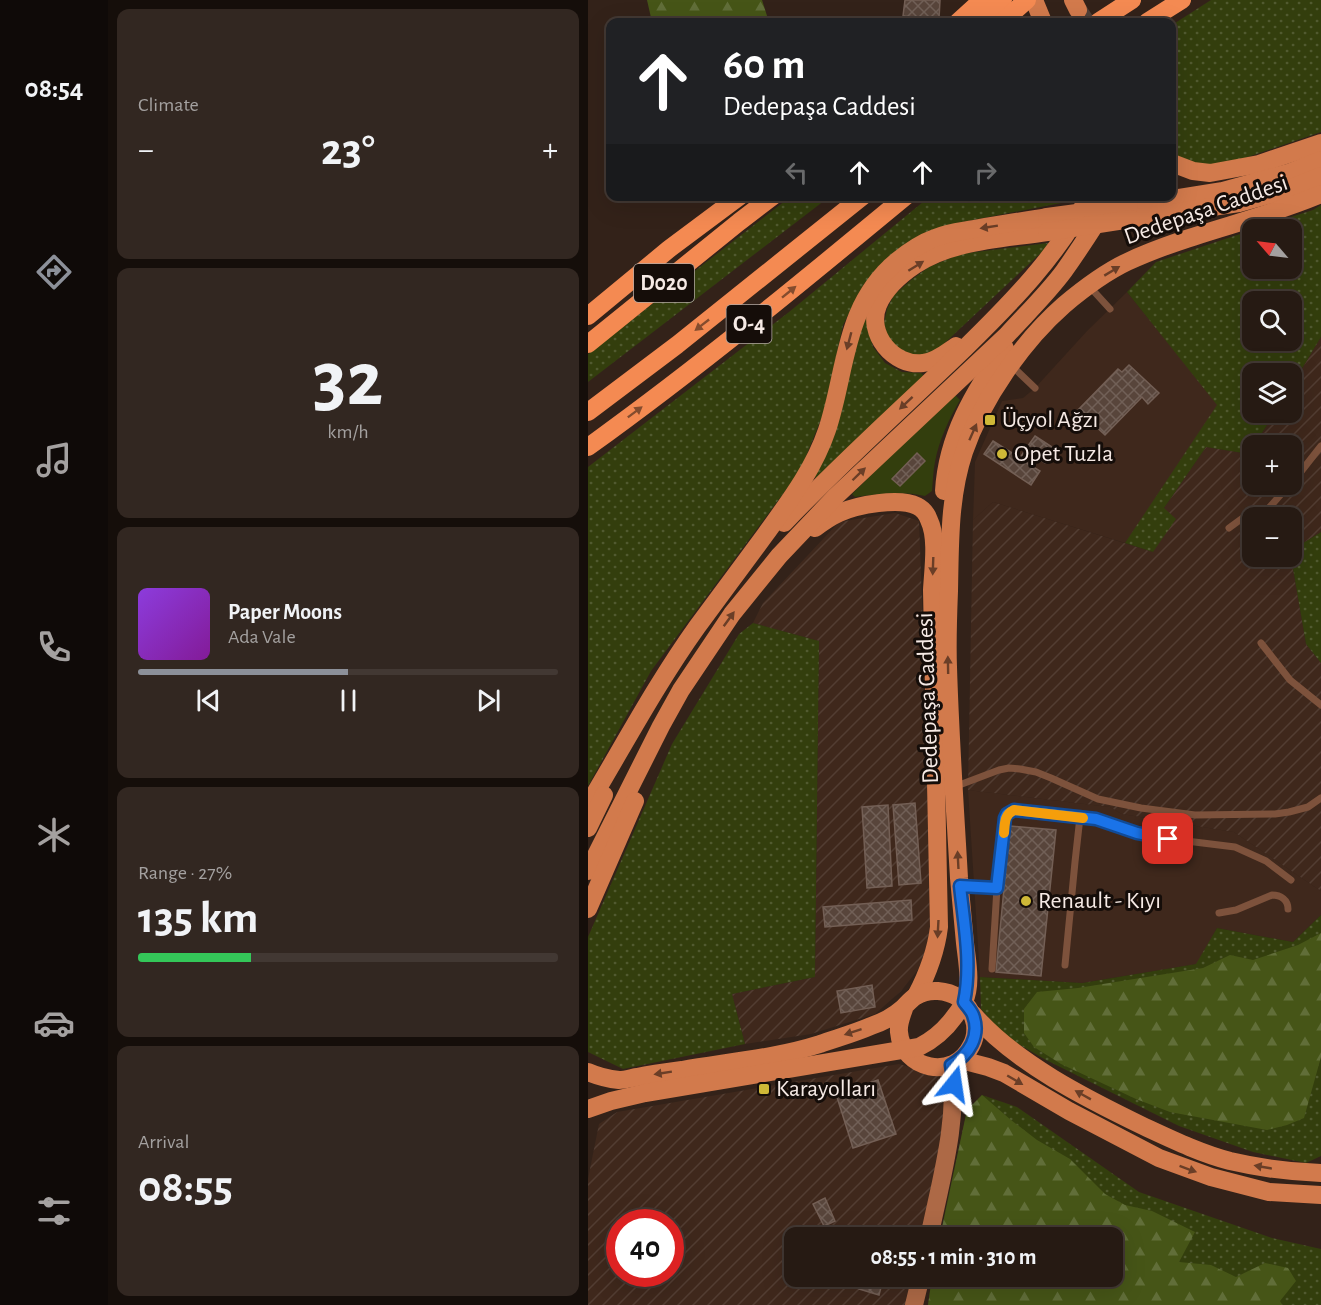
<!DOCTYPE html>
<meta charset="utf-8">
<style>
body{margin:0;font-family:"Alegreya Sans",sans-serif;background:#322721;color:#f1f3f6;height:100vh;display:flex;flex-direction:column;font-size:22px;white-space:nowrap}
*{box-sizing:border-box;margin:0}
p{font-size:20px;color:#a4a1a0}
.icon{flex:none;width:33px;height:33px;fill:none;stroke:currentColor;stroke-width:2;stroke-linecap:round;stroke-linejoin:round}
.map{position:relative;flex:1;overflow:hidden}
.drawer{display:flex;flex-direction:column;gap:9px;padding:9px;background:#150e0a;width:480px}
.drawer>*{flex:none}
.banner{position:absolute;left:18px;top:18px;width:570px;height:183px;border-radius:12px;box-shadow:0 6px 24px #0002,0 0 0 2px #423833;background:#202124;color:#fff;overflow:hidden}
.needle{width:39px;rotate:298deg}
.controls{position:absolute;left:654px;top:219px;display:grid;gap:12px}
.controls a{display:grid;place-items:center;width:60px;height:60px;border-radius:12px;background:#261a13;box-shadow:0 6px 24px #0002,0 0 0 2px #423833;font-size:30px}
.speed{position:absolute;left:18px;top:1209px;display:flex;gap:12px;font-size:30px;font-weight:700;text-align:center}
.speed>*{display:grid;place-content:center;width:78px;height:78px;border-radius:50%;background:#261a13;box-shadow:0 6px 24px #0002,0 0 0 2px #423833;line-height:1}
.speed .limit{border:9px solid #d22;background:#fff;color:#111}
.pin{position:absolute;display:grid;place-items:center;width:51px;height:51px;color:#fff;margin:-26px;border-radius:12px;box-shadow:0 3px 9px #0006}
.me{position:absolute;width:66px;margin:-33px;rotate:15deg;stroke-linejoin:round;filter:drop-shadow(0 0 4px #0008)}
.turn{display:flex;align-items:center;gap:21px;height:126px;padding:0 18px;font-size:27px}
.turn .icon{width:78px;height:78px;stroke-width:2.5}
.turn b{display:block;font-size:42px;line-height:51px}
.lanes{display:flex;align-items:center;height:57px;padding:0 18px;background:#0003;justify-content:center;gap:30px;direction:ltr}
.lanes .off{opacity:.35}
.big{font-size:45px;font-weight:700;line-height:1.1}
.drawer .tile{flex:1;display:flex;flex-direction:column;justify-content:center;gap:9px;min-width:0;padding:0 21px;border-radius:12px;background:#322721}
.drawer .dial{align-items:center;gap:0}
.dial b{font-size:78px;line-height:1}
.song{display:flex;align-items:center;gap:18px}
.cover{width:72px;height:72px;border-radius:9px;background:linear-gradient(135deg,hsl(270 70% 55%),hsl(290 70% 35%))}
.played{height:6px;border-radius:3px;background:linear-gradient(90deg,#8c9099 50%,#423833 50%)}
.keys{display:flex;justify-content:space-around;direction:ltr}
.heat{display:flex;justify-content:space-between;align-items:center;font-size:33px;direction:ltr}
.charge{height:9px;border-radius:4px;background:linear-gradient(90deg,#34c759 27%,#423833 0)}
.trip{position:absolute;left:196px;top:1227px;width:339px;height:60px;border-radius:12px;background:#261a13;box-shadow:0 6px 24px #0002,0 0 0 2px #423833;font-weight:700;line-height:60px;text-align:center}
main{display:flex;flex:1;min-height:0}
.menu{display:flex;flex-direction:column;width:108px;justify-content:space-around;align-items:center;background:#0f0a08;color:#a4a1a0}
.menu .icon{width:42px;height:42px}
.menu .selected{color:#8c9099}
.menu b{font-size:27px;color:#f1f3f6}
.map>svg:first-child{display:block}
.built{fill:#3f281c}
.industrial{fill:url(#industrial-furrows);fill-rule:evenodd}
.grass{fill:url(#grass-dots);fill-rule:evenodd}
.forest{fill:url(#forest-firs)}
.garden{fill:#333e0d}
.building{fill:url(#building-cross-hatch);stroke:#735f55;stroke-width:1.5}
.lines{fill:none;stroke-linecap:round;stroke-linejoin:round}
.primary-tunnel{stroke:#504038;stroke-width:18;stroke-dasharray:18 9;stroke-linecap:butt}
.lane{stroke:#7d523c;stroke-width:7}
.secondary{stroke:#ad6946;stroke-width:18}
.primary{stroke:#d27a4c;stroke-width:18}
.highway{stroke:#f48a52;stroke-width:18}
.primary-bridge{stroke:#d27a4c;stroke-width:18}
.oneway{fill:#6a3e27}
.oneway2{fill:#844c2e}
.route-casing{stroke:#114b97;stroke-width:15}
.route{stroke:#1a73e8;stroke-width:10}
.slow{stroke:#f59e0b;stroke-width:10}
.poi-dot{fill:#cfb837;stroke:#150d09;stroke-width:2}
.labels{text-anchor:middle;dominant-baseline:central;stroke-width:6;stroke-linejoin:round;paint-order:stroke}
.shield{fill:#150d09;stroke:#b2a8a3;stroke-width:1.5}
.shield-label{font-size:22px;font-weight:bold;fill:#f6eae5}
.street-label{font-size:24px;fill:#f6eae5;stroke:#150d09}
.poi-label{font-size:24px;fill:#f6eae5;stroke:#150d09;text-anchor:start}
</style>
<main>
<nav class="menu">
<b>08:54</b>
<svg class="icon selected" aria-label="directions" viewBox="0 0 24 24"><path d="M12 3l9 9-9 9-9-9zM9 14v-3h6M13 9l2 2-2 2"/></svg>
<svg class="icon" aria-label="music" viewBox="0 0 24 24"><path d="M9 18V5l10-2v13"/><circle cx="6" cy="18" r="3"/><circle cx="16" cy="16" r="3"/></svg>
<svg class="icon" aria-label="phone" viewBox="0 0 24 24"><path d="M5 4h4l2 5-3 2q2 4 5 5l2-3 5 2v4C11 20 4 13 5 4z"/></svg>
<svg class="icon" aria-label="climate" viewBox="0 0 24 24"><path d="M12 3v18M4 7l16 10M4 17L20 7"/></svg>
<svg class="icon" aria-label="car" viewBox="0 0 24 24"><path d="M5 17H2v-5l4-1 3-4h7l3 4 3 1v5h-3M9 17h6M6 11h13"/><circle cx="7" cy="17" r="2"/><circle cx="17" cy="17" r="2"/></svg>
<svg class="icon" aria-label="filters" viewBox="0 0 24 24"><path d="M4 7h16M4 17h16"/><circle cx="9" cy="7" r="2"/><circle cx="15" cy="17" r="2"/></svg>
</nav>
<section class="drawer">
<div class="tile"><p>Climate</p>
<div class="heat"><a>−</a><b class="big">23°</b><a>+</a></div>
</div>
<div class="tile dial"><b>32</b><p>km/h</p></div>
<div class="tile">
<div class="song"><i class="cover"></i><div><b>Paper Moons</b><p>Ada Vale</p></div></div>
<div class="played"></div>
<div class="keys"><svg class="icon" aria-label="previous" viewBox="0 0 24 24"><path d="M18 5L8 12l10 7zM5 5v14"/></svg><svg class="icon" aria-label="pause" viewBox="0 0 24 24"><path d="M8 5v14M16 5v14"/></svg><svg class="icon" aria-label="next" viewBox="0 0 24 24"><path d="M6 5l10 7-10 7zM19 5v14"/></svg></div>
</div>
<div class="tile"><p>Range · 27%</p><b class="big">135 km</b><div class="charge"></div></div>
<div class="tile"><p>Arrival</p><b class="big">08:55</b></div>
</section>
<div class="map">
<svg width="733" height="1305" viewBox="0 0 733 1305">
<defs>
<pattern id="industrial-furrows" width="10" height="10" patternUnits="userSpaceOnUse" patternTransform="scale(1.5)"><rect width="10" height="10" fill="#3f281c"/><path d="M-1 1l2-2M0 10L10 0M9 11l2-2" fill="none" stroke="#523d32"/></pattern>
<pattern id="grass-dots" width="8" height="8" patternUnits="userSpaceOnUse" patternTransform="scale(1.5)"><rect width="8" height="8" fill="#333e0d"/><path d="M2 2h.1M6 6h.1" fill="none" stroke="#515a30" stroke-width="1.8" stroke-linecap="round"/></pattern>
<pattern id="forest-firs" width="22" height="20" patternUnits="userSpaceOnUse" patternTransform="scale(1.5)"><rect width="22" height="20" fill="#465517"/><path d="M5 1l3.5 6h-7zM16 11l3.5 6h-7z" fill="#616e39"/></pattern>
<pattern id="building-cross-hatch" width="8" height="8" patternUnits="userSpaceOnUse" patternTransform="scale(1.5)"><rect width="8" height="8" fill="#58453b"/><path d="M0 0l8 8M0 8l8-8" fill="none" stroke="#716057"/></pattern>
</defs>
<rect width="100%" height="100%" fill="#332219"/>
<g class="built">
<polygon points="539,292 630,405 555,520 537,543 405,502 385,520 387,462 414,401 435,398 447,388 499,331"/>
<polygon points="380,790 522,807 534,814 646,832 733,891 733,915 705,942 629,928 609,964 494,983 392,977"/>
</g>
<g class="industrial">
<polygon points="733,337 733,532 704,550 704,518 664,518 664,556 703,557 718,644 733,663 733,891 646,832 534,814 522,807 380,790 385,520 405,502 565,552 576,508 618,447 661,454 664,449 664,484 704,484 704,446 666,445 687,413 704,412 704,385"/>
<polygon points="307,513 331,521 341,792 342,934 332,967 313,991 287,1014 223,1034 157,1044 144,994 227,977 231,641 165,623 175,603 251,522"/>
<path d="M311,1064L351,1076L361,1093L336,1237L207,1238V1276L328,1277L322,1305H0V1179L11,1124L29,1112ZM32,1222H82V1274H32Z"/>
</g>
<g class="grass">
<polygon points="623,0 733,0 733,132 651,160 619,168 584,157 584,25"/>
<polygon points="202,197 241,197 0,382 0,354"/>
<polygon points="341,197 491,197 489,200 369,223 307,252 276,284 255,325 236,412 212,471 63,671 0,786 0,467 201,312"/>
<path d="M733,205V337L704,385V374H664V412L687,413L666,445L664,446V449L661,454L618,447L576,508L588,519L565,552L537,543L629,405L539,292L568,262L664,230V268H704V230L665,229L725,210ZM664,302H704V340H664Z"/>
<polygon points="460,243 456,250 345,354 322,358 300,340 296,323 299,309 306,295 323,280 341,267 372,254"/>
<polygon points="279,310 281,332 285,347 297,363 314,372 333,373 336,376 228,478 225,476 269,332"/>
<polygon points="733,532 733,663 718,644 703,557 704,550"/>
<polygon points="165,623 231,641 227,977 144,994 157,1044 35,1069 0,1052 0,937 84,744 151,634"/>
<polygon points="733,915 733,1156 718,1163 665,1152 591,1126 458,1060 418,1037 393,1009 392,977 494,983 608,964 629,928 705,942"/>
<polygon points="394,1095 429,1107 551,1192 684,1238 733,1249 733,1305 340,1305 344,1277 525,1276 525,1238 352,1237 379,1110"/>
</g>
<g class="forest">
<polygon points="59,0 174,0 181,22 64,22"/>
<polygon points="733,933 733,1057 716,1118 699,1125 679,1130 582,1112 548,1099 473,1064 446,1047 436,1033 436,1009 449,992 490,988 615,968 642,955 665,960 710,945"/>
<polygon points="394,1095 423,1120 449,1140 482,1159 517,1194 537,1205 564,1211 607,1232 591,1262 623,1265 648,1277 677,1263 700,1268 708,1281 692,1301 694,1305 340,1305 344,1277 525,1276 525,1238 352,1237 379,1110"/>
</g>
<path class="garden" d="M366,394L372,400C361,419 351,440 347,462C345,471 345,481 344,491L337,496C314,491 291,494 267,497L264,494Z"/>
<g class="building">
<polygon points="317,0 352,0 351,19 315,16"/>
<polygon points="541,365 571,393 560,404 554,397 517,435 490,410 530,369 534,372"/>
<polygon points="447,436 467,449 457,463 437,450"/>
<polygon points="405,441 432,458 437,450 448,457 442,465 452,471 443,485 396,454"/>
<polygon points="329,453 337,461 312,486 304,479"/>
<polygon points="327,803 333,883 311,885 305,805"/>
<polygon points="300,805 304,886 279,888 274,807"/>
<polygon points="422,826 468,830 453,976 408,972"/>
<polygon points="323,900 324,920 237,927 235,907"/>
<polygon points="284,985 287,1007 253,1013 249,991"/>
<polygon points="290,1080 308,1134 265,1148 248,1094"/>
<polygon points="237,1198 247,1221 236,1226 225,1204"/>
<polygon points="274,1276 296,1276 291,1295 271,1289"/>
</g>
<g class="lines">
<polyline class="primary-tunnel" points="490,10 498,22"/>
<g class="lane">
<polyline points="501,286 522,309"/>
<polyline points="423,365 447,388"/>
<polyline points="704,483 733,446"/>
<polyline points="641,528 656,517 680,509 702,484"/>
<polyline points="673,643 702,680 733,705"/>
<polyline points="366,787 411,770 421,768 432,769 448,772 463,778 510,799 553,808 607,815 687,814 701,812 720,807 733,798"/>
<polyline points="373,886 409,888 418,818 419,815 426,810 508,819 549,833 566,837 647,847 678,861 703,880"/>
<path d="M631,913L648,910L684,895C693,895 700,900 700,909"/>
<polyline points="477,965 487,862 492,817"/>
<polyline points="404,969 409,888"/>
</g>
<g class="secondary">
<path d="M341,1238C352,1183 371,1120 363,1065"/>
<polyline points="326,1305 333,1276"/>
</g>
<g class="primary">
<polyline points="446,0 455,22"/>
<polyline points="485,0 490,10"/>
<polyline points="584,163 605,171 622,173 671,164 733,143"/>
<polyline points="541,206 635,191 700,173 733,160"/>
<polyline points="543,219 651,203 698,190 733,176"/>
<path d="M368,346C358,353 347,362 335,363C306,367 278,334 290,305C297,289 312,275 327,265C365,240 415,239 459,232"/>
<path d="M356,491C359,437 386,391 417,348"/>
<path d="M196,523C254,462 317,406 377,348C424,302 470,255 501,196"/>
<path d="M227,528C235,522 242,517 251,513C269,505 311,497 329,506C335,509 339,514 341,520C350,538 345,570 344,590L351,927C348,952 340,973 328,996"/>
<path d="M0,805C36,745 69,683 109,627C132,596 154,566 177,535C200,503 226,469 239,430C259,370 255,306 309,261C320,252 333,243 347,238C361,232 377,231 391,228C414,224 436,221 459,217"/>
<polyline points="0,828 16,795"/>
<path d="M0,871L73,726L93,690L144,614L191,556L248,496L419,335C438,314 459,294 476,271C493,247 509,222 525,196"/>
<polyline points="0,909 47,801"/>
<path d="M385,1014C427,1063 499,1099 557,1127C585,1140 612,1153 642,1161C672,1168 703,1172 733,1173"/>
<polyline points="373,1060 400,1067 416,1073 481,1111 571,1158 623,1177 681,1192 733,1195"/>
<path d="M0,1072C9,1076 21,1079 31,1080C37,1080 43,1078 49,1077C64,1074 79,1072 94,1070C140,1062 188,1058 232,1044C249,1038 267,1033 283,1026C295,1022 306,1016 315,1008C319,1004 323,999 328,996C341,988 359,990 371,998C380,1005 385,1014 387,1024C388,1032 387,1039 383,1046C366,1081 314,1070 311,1032C310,1023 314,1015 317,1006"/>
<path d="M0,1109L23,1101L57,1093L331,1047C347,1039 357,1030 367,1016C370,1012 374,1007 376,1002C384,984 379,961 377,943C375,921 373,900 371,878C367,808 362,737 360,667C359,642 360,616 361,591C362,544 361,497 376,452C394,399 435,341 476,305C495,289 516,273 539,262C601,233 670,221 733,194"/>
</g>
<g class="highway">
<polyline points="370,22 394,0"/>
<polyline points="390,22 415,0"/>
<polyline points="414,22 439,0"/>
<polyline points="510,22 544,0"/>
<polyline points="559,22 594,0"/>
<polyline points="0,316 81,249 152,196"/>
<polyline points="0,344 151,222 185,196"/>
<polyline points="0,412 89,345 275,196"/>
<path d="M0,447C110,368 214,282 318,196"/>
</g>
<g class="primary-bridge">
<polyline points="459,217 541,206"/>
<polyline points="459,232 543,219"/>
</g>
</g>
<defs><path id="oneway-solid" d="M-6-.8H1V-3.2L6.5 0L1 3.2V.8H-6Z" transform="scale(1.5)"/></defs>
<g class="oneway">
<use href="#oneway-solid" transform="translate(401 227) rotate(171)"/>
<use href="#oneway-solid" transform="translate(328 266) rotate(-32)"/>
<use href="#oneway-solid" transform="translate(524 271) rotate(-31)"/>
<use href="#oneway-solid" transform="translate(261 341) rotate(105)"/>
<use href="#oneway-solid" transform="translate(318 403) rotate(137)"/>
<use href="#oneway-solid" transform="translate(385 432) rotate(-66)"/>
<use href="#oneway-solid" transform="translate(271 474) rotate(-44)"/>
<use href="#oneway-solid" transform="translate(345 566) rotate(92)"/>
<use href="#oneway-solid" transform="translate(141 619) rotate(-54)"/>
<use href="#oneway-solid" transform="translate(360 665) rotate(-91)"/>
<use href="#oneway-solid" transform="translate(370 860) rotate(-93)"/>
<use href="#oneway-solid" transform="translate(350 929) rotate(93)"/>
<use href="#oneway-solid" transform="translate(265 1032) rotate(162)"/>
<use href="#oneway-solid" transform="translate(75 1073) rotate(171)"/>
<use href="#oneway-solid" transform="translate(427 1080) rotate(30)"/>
<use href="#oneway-solid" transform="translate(495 1095) rotate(-151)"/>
<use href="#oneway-solid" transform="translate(675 1167) rotate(-170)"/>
<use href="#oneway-solid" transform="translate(600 1169) rotate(20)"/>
</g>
<g class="oneway2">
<use href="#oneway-solid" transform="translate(201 292) rotate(-39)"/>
<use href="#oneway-solid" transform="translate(114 325) rotate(142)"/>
<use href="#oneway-solid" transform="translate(47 412) rotate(-37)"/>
</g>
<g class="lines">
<g class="route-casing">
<path id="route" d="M366,1084L363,1065C381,1055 393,1036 385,1015C383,1010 379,1006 376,1002C384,964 376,924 372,886L409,888L417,818L419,814L426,810L508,819L549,833L580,839"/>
</g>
<use href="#route" class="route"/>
<path class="slow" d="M416,833C417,823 416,815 426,810L495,818"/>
</g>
<g class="poi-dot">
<rect x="396" y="414" width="12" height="12" rx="3"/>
<circle cx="414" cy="454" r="6"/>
<circle cx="438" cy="901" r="6"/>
<rect x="170" y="1083" width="12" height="12" rx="3"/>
</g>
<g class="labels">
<g class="shield">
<rect x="46" y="264" width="60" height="38" rx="4.5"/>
<rect x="138.5" y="305" width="45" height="38" rx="4.5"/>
</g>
<g class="shield-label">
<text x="76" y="283">D020</text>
<text x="161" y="324">O-4</text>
</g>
<g class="street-label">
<text transform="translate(618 210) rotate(-19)">Dedepaşa Caddesi</text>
<text transform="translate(340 698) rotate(-92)">Dedepaşa Caddesi</text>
</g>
<g class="poi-label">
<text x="414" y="420">Üçyol Ağzı</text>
<text x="426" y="454">Opet Tuzla</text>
<text x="450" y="901">Renault - Kıyı</text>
<text x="188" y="1089">Karayolları</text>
</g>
</g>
</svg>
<div class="controls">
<a><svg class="needle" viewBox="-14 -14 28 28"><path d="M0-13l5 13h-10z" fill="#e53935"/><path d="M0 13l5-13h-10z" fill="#a4a1a0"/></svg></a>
<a><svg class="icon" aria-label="search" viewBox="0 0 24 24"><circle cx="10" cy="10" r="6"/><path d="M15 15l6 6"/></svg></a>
<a><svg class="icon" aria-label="layers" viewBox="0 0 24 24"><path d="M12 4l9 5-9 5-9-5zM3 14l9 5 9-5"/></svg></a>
<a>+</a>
<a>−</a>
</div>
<div class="speed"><div class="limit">40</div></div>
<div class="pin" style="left:580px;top:839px;background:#d93025"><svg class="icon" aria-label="arrive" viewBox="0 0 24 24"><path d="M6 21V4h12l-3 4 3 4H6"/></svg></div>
<svg class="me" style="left:366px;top:1084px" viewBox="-20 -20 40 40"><path d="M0-17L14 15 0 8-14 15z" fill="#1a73e8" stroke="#fff" stroke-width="4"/></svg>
<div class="trip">08:55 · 1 min · 310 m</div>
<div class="banner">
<div class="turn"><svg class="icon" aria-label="ahead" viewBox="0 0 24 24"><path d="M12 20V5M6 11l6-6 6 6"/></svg><div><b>60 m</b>Dedepaşa Caddesi</div></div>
<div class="lanes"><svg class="icon off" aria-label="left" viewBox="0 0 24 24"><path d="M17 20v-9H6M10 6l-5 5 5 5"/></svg><svg class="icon" aria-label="ahead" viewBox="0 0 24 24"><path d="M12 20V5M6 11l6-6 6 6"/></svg><svg class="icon" aria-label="ahead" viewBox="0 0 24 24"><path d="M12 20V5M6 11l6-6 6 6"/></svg><svg class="icon off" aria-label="right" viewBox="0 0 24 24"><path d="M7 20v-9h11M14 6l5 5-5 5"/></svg></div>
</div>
</div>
</main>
